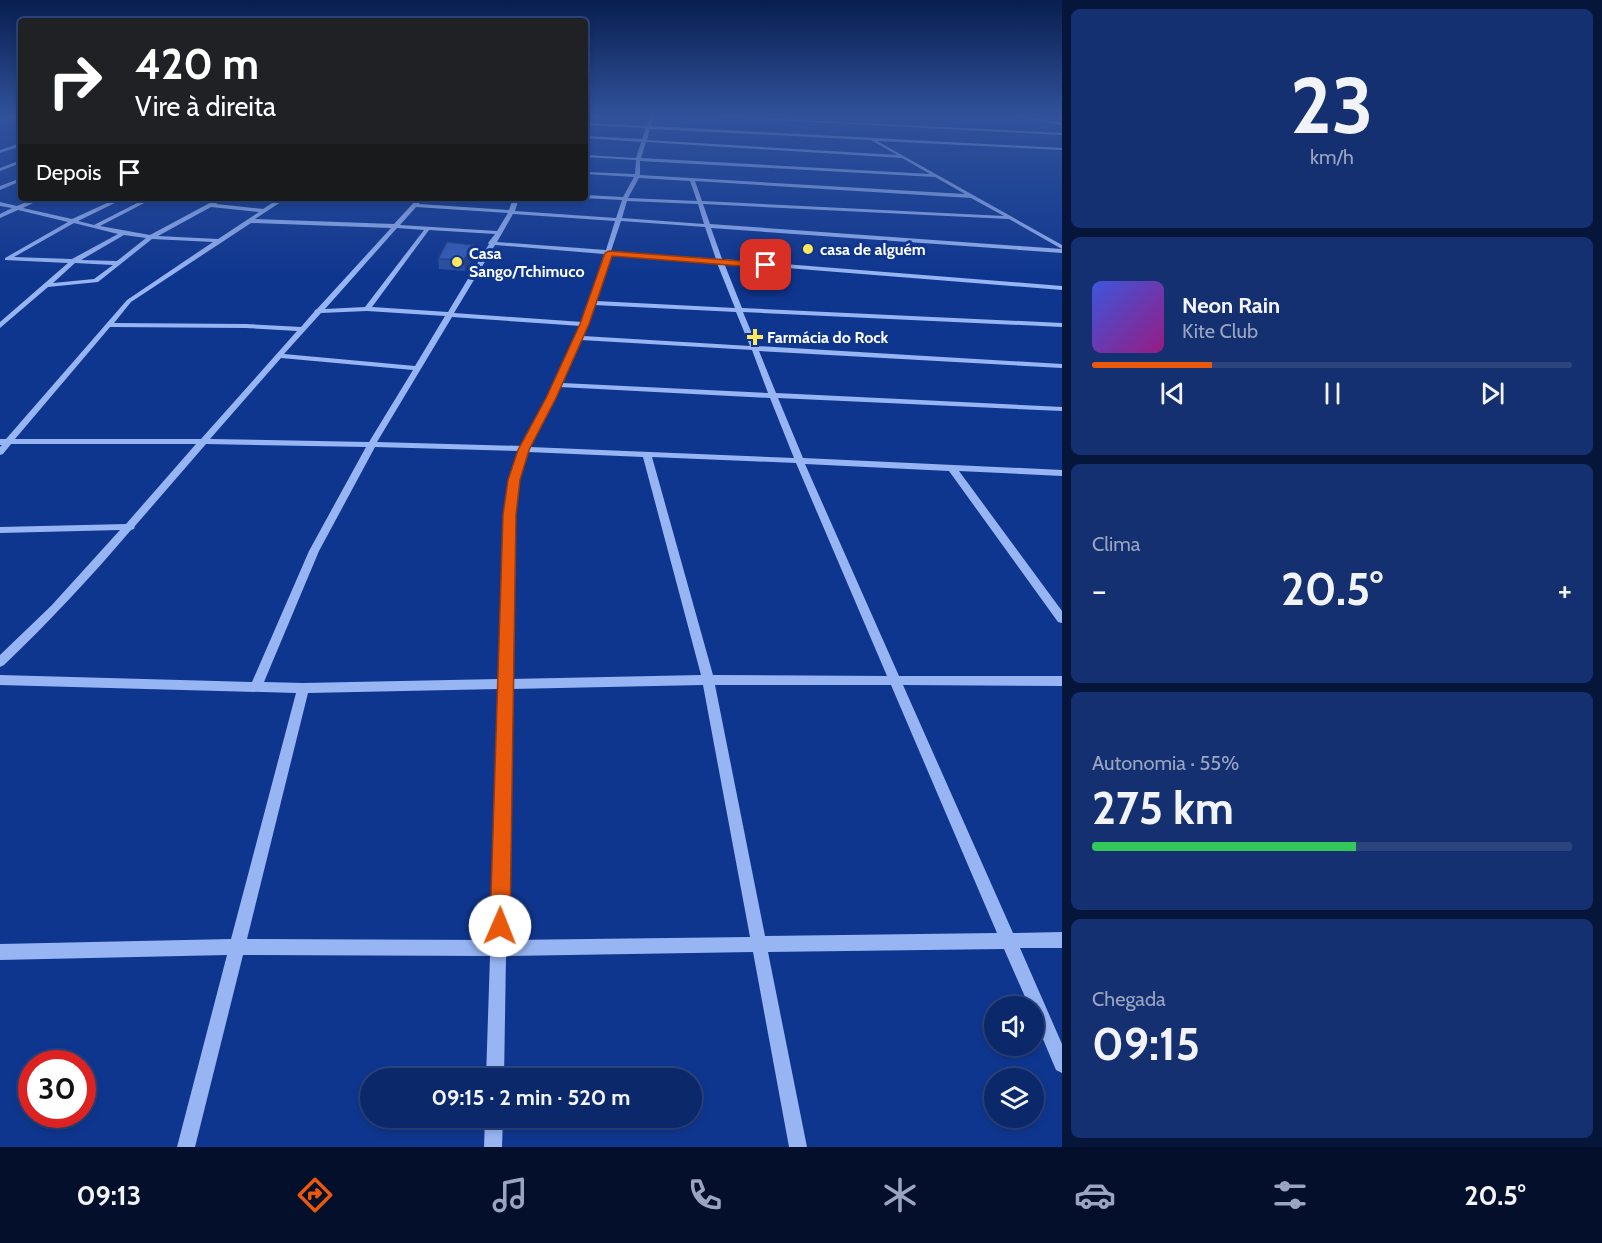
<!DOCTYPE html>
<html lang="pt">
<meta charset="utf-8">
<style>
body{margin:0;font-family:Cabin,sans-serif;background:#143071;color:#f1f3f6;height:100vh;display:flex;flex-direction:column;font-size:22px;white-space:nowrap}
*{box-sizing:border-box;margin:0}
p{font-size:20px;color:#9aa6c1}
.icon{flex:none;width:33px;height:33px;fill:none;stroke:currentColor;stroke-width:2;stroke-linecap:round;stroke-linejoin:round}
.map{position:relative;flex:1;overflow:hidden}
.side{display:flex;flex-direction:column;gap:9px;padding:9px;background:#06163b;width:540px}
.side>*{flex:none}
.top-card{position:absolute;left:18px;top:18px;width:570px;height:183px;border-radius:6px;box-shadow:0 3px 9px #0003,0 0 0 2px #2b447e;background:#202124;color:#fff;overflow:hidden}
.buttons{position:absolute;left:984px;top:996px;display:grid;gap:12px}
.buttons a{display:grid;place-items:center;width:60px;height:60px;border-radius:50%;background:#0b286b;box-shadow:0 3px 9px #0003,0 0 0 2px #2b447e;font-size:30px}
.speed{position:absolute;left:18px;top:1050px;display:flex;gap:12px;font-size:30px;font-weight:700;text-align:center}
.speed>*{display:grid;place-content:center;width:78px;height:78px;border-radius:50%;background:#0b286b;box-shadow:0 3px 9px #0003,0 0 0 2px #2b447e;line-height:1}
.speed .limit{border:9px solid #d22;background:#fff;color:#111}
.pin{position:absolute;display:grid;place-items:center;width:51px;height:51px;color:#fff;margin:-26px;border-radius:12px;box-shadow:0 3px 9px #0006}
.me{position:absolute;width:66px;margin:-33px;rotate:1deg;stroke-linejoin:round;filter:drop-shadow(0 0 4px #0008)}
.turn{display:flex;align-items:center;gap:21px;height:126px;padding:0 18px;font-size:27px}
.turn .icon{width:78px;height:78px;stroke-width:2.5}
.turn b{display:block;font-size:42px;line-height:51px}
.then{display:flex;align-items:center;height:57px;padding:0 18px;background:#0003;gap:12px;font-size:22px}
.big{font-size:45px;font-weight:800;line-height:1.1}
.side .tile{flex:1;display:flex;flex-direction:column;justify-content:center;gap:9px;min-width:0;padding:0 21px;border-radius:9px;background:#143071}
.side .dial{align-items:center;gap:0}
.dial b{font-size:78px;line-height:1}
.song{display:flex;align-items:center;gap:18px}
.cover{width:72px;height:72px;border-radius:9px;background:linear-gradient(135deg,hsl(230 70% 55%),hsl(310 70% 35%))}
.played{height:6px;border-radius:3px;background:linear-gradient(90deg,#ea580c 25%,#2b447e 25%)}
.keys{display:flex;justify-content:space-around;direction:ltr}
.heat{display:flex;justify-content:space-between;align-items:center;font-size:33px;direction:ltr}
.charge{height:9px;border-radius:4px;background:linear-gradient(90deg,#34c759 55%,#2b447e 0)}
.trip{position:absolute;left:360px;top:1068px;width:342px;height:60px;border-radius:30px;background:#0b286b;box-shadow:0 3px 9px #0003,0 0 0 2px #2b447e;font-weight:800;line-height:60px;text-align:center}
.tabs{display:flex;height:96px;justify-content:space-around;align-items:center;background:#04102b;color:#9aa6c1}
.tabs .icon{width:42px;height:42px}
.tabs .active{color:#ea580c}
.tabs b{font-size:27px;color:#f1f3f6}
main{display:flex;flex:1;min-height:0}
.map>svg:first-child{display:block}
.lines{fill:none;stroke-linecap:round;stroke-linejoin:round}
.minor{fill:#98b5f3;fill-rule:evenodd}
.wall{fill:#2c4f9d}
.shaded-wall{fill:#244080}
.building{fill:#335cb7;stroke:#244080;stroke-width:1.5}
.route{fill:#ea580c;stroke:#983908;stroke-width:1.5}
.poi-dot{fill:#ffe65a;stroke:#0f368f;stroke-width:2}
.labels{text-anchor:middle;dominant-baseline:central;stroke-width:6;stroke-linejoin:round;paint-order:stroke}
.far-poi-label{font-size:16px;font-weight:bold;fill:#fff;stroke:#0f368f;text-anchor:start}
</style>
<main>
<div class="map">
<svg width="1062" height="1147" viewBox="0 0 1062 1147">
<rect width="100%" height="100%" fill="#0f368f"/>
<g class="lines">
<g class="minor">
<path d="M650,116H654L651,126L1062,148V150L877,141L1062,245V249L1009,219L703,204L710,224L1062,249V253L711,228L722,259L1062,286V290L724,263L742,308L1062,323V327L743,312L757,346L1062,364V368L759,351L776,393L1062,407V411L778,398L803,458L1062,470V476L959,471L1062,611V623L1058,622L949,471L805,464L899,676H1062V686L903,685L1013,933L1062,932V948H1020L1062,1044V1073L1056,1070L1034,1018V1006H1029L1004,949L768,952L807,1147H789L753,952L506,956L504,1078H486L490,956L243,955L195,1147H177L227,955L0,960V944L231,939L296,693L0,685V675L252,682L309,551L366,447L206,444L135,526L134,529L131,530C91,577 49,622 4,665L0,667V655L51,606L120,530L0,533V527L126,524L196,444H11L3,454L0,455V447L2,445H0V439H6L127,300L213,242L152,239L98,282L48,287L0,328V322L68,263L5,260V258L68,222L18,210L0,218V214L12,208L0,206V202L17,206L36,198H43L23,208L72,219L118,198H125L78,221L94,225L147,198H154L100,226L150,235L219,198H226L216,204L263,209L280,198H287L255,219L394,224L418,198H424L419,204L509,210L513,198H519L515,211L616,218L622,200L583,198H585V195L623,197L634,177L585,174V172L635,174L636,160L585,157V155L636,158L641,142L585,138V136L642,139L646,128L585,125V123L647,126ZM650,129L871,140L897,155L647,140ZM646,142L902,158L930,174L641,158ZM640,161L935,177L965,194L640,175ZM639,178L690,181L697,201L628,198ZM695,181L971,198L1004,216L702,201ZM627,201L698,204L704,224L622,218ZM211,207L259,212L218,239L158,236ZM416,207L508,213L497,231L400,225ZM513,214L615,221L606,250L497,242ZM621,221L705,227L716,259L611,251ZM74,223L118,234L72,259L14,257ZM251,223L391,228L317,309L315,310L314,312L301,327L246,324L114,323L131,302ZM397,228L424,230L365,307L325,309ZM429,230L495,234L488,243L489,244L448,312L372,307ZM124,235L146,238L117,261L81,260ZM495,245L604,254L582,322L454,313ZM610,254L717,263L735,308L596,301ZM75,263L113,265L94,279L53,283ZM594,305L736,312L750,346L583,336ZM367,311L445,316L415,366L284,354L321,313ZM452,317L581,326L547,398L522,446L377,442ZM110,327L246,328L297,331L201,439H15ZM581,340L752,350L768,393L562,383ZM281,358L413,370L369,442L210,439ZM560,387L770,398L794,458L530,447ZM375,447L519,451L509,480L504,515L499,679L303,683L264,682L319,551ZM528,452L643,457L701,675L511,679L514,515L519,480ZM652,457L796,463L887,676L713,675ZM703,685L750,937L506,940L511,689ZM715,685H891L997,933L765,936ZM499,689L491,940L247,939L308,693Z"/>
<polygon points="719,116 1062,133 1062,135 721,117"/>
<polygon points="1016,116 1062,123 1062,125 1018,117"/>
<polygon points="21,143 21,146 0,153 0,150"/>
<polygon points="21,160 21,163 0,171 0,168"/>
<polygon points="21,178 21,181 0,190 0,186"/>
<polygon points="485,1118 503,1118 502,1147 484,1147"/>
</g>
</g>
<polygon class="wall" points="474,245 475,255 465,271 439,269 438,259"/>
<polygon class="shaded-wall" points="474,245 475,255 465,271 464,260"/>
<polygon class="building" points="447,242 474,245 464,260 438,259"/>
<linearGradient id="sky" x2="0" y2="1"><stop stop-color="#081e4f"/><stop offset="0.42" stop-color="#31529b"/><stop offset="1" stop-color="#31529b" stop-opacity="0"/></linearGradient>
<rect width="1062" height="276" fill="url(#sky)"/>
<polygon class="route" points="609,251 766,263 770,265 766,268 612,256 589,324 556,398 529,450 520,480 516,515 510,926 507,933 500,936 493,933 490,926 503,515 508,480 518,450 546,398 580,324 605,253"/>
<g class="poi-dot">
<circle cx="808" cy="249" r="6"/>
<circle cx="457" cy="262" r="6"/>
<path d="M752 328h6v6h6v6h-6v6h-6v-6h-6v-6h6z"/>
</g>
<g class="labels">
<g class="far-poi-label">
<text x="820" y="249">casa de alguém</text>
<text x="469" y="253">Casa<tspan x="469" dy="18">Sango/Tchimuco</tspan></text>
<text x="767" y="337">Farmácia do Rock</text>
</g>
</g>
</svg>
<div class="buttons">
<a><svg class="icon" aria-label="sound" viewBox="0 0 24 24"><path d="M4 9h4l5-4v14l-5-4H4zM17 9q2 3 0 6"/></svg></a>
<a><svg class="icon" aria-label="layers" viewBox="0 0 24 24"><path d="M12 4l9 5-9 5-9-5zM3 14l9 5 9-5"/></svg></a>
</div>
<div class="speed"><div class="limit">30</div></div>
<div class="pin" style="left:766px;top:265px;background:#d93025"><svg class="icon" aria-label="arrive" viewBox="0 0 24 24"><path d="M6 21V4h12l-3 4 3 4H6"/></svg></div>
<svg class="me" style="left:500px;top:926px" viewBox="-20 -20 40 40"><circle r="19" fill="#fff"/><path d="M0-13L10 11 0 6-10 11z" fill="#ea580c"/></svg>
<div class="trip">09:15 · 2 min · 520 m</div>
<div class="top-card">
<div class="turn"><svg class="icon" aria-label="right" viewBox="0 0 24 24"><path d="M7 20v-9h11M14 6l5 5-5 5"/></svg><div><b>420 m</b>Vire à direita</div></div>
<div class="then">Depois<svg class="icon" aria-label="arrive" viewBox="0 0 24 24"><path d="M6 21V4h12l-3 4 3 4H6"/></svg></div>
</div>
</div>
<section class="side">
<div class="tile dial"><b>23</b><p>km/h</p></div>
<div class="tile">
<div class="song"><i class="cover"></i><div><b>Neon Rain</b><p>Kite Club</p></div></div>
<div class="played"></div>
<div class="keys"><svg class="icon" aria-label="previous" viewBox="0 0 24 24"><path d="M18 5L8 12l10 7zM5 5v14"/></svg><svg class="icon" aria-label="pause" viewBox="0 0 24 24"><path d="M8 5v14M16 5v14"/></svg><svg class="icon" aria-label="next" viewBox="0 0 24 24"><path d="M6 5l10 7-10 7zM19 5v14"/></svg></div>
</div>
<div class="tile"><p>Clima</p>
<div class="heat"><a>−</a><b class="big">20.5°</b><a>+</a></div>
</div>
<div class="tile"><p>Autonomia · 55%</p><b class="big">275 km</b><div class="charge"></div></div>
<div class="tile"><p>Chegada</p><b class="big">09:15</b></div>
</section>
</main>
<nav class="tabs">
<b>09:13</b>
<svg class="icon active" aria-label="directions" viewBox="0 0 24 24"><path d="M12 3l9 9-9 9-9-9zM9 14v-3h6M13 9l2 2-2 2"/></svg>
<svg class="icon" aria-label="music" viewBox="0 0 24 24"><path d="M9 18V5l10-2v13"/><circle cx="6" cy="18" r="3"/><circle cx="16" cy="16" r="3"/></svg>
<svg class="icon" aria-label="phone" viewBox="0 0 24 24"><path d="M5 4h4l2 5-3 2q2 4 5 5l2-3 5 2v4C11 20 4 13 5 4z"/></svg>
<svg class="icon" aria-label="climate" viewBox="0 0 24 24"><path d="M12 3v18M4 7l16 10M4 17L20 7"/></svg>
<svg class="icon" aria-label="car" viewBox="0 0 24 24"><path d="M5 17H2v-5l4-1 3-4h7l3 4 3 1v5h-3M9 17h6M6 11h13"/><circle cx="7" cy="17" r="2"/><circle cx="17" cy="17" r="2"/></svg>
<svg class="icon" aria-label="filters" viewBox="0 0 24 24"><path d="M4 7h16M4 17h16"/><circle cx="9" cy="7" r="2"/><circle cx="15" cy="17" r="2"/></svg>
<b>20.5°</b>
</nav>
